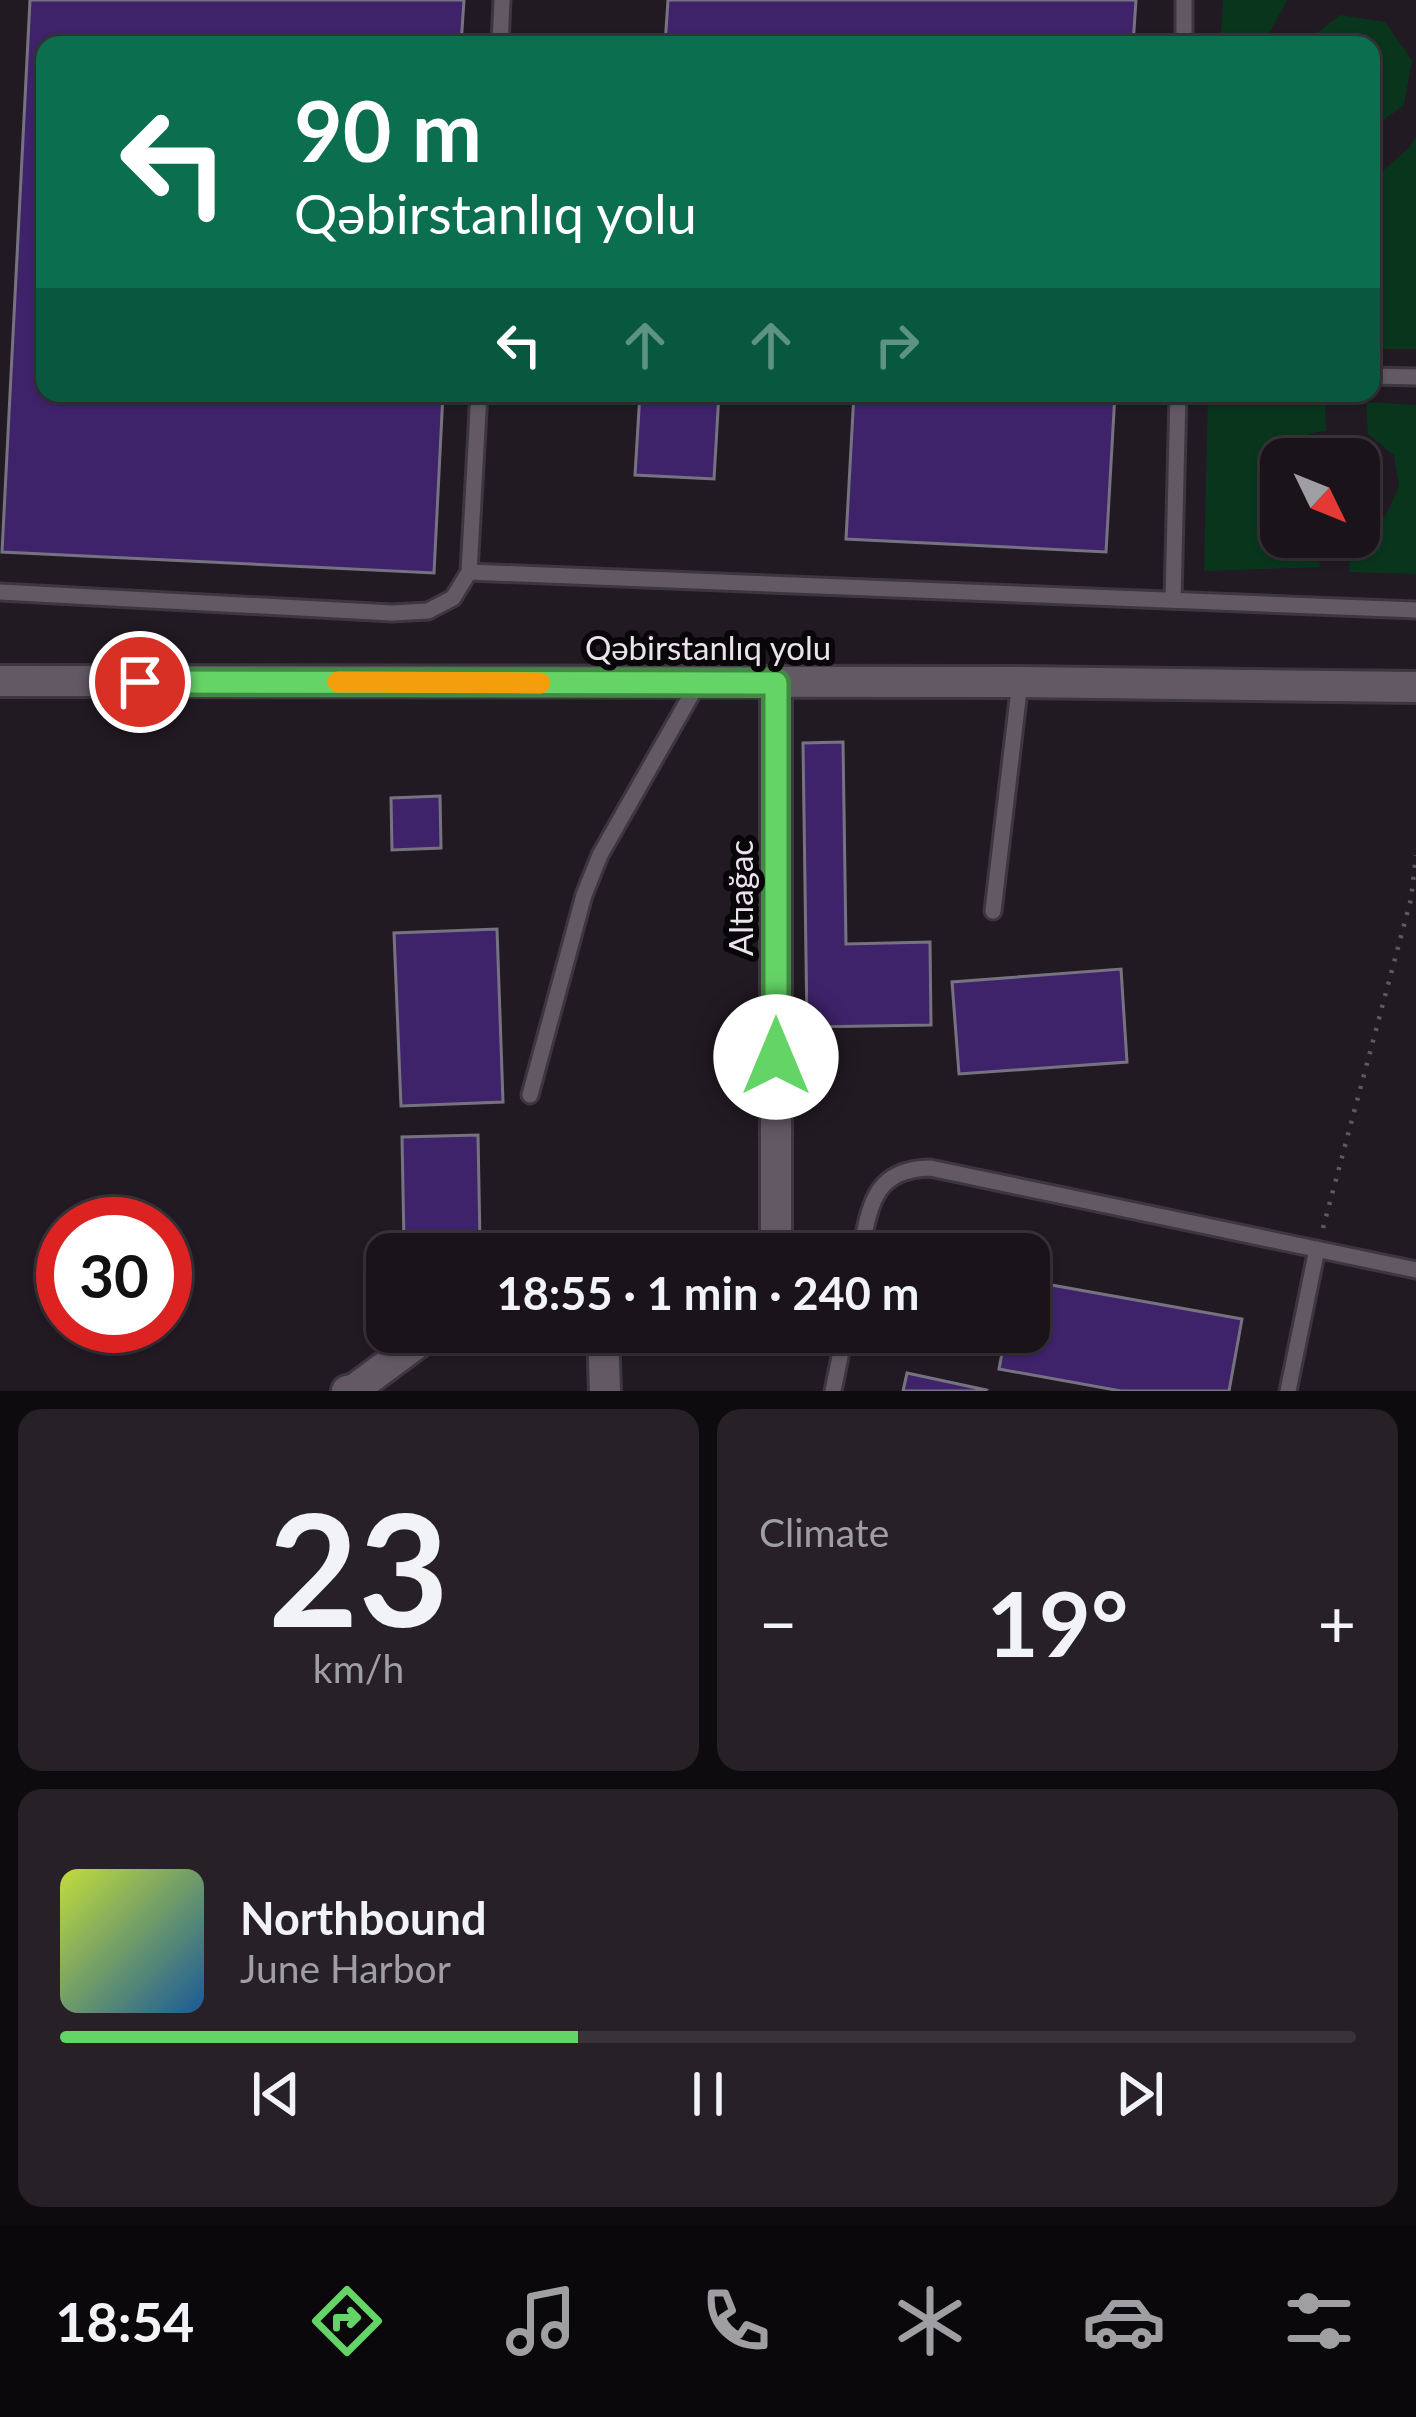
<!DOCTYPE html>
<meta charset="utf-8">
<style>
body{margin:0;font-family:Lato,sans-serif;background:#272127;color:#f1f3f6;height:100vh;display:flex;flex-direction:column;font-size:45px;white-space:nowrap}
*{box-sizing:border-box;margin:0}
p{font-size:39px;color:#9f9ea2}
.icon{flex:none;width:66px;height:66px;fill:none;stroke:currentColor;stroke-width:2;stroke-linecap:round;stroke-linejoin:round}
.map{position:relative;height:1391px;overflow:hidden}
.details{display:flex;flex-direction:column;gap:18px;padding:18px;background:#0e0b0e;flex:1}
.details>*{flex:none}
.hud{position:absolute;left:36px;top:36px;width:1344px;height:366px;border-radius:24px;box-shadow:0 3px 9px #0004,0 0 0 3px #383339;background:#0b6e4f;color:#fff;overflow:hidden}
.needle{width:78px;rotate:133deg}
.buttons{position:absolute;left:1260px;top:438px;display:grid;gap:24px}
.buttons a{display:grid;place-items:center;width:120px;height:120px;border-radius:24px;background:#1a141a;box-shadow:0 3px 9px #0004,0 0 0 3px #383339;font-size:60px}
.speed{position:absolute;left:36px;top:1197px;display:flex;gap:24px;font-size:60px;font-weight:700;text-align:center}
.speed>*{display:grid;place-content:center;width:156px;height:156px;border-radius:50%;background:#1a141a;box-shadow:0 3px 9px #0004,0 0 0 3px #383339;line-height:1}
.speed .limit{border:18px solid #d22;background:#fff;color:#111}
.pin{position:absolute;display:grid;place-items:center;width:102px;height:102px;color:#fff;margin:-51px;border:6px solid #fff;border-radius:50%;box-shadow:0 3px 12px #0007}
.me{position:absolute;width:132px;margin:-66px;rotate:0deg;stroke-linejoin:round;filter:drop-shadow(0 0 9px #0008)}
.turn{display:flex;align-items:center;gap:42px;height:252px;padding:0 60px;font-size:54px}
.turn .icon{width:156px;height:156px;stroke-width:2.5}
.turn b{display:block;font-size:84px;line-height:102px}
.lanes{display:flex;align-items:center;height:114px;padding:0 60px;background:#0003;justify-content:center;gap:60px;direction:ltr}
.lanes .off{opacity:.35}
.big{font-size:90px;font-weight:700;line-height:1.1}
.details .card{flex:1;display:flex;flex-direction:column;justify-content:center;gap:18px;min-width:0;padding:0 42px;border-radius:24px;background:#272127}
.details .dial{align-items:center;gap:0}
.dial b{font-size:156px;line-height:1}
.song{display:flex;align-items:center;gap:36px}
.cover{width:144px;height:144px;border-radius:18px;background:linear-gradient(135deg,hsl(70 70% 55%),hsl(210 70% 35%))}
.played{height:12px;border-radius:6px;background:linear-gradient(90deg,#65d467 40%,#383339 40%)}
.keys{display:flex;justify-content:space-around;direction:ltr}
.heat{display:flex;justify-content:space-between;align-items:center;font-size:66px;direction:ltr}
.details .tiles{flex:1;display:grid;gap:18px;grid-template-columns:1fr 1fr}
.card:last-child{grid-column:span 2}
.trip{position:absolute;left:366px;top:1233px;width:684px;height:120px;border-radius:24px;background:#1a141a;box-shadow:0 3px 9px #0004,0 0 0 3px #383339;font-weight:700;line-height:120px;text-align:center}
.menu{display:flex;height:192px;justify-content:space-around;align-items:center;background:#0a080a;color:#9f9ea2}
.menu .icon{width:84px;height:84px}
.menu .active{color:#65d467}
.menu b{font-size:54px;color:#f1f3f6}
.map>svg:first-child{display:block}
.green{fill:#09351d}
.building{fill:#3e236b;stroke:#767380;stroke-width:3}
.lines{fill:none;stroke-linecap:round;stroke-linejoin:round}
.lane-casing{stroke:#3c363e;stroke-width:21}
.street-casing{stroke:#3c363e;stroke-width:36}
.path{stroke:#5f5860;stroke-width:4.5;stroke-dasharray:3 9;stroke-linecap:butt}
.lane{stroke:#625964;stroke-width:15}
.street{stroke:#625964;stroke-width:30}
.route-casing{stroke:#428a43;stroke-width:30}
.route{stroke:#65d467;stroke-width:21}
.slow{stroke:#f59e0b;stroke-width:21}
.labels{text-anchor:middle;dominant-baseline:central;stroke-width:12;stroke-linejoin:round;paint-order:stroke}
.street-label{font-size:33px;fill:#e9e4ea;stroke:#09060a}
</style>
<div class="map">
<svg width="1416" height="1391" viewBox="0 0 1416 1391">
<rect width="100%" height="100%" fill="#221a23"/>
<g class="green">
<polygon points="1223,0 1287,0 1263,45 1220,45"/>
<polygon points="1340,15 1385,22 1412,60 1404,105 1371,129 1371,45 1302,45"/>
<polygon points="1416,137 1416,349 1371,349 1371,181 1409,148"/>
<path d="M1208,393L1325,395L1326,431C1295,433 1267,454 1271,489C1273,507 1281,519 1281,537H1318L1320,567L1204,571Z"/>
<polygon points="1366,402 1416,405 1416,574 1349,572 1351,537 1359,537 1359,527 1386,516 1399,486 1394,455 1368,434"/>
</g>
<g class="building">
<polygon points="30,0 464,0 461,45 45,45 45,393 443,393 434,573 2,552"/>
<polygon points="668,0 1136,0 1133,45 665,45"/>
<polygon points="640,393 719,393 714,479 635,475"/>
<polygon points="854,393 1115,393 1106,552 846,539"/>
<polygon points="843,742 846,944 930,942 931,1025 807,1027 803,743"/>
<polygon points="440,796 441,848 392,850 391,798"/>
<polygon points="497,929 503,1102 401,1106 394,933"/>
<polygon points="1121,969 1127,1062 959,1074 952,982"/>
<polygon points="478,1135 480,1242 404,1244 402,1137"/>
<polygon points="1029,1281 1242,1319 1229,1391 1121,1391 999,1369 1006,1332 1029,1332"/>
<polygon points="907,1373 986,1390 985,1391 903,1391"/>
</g>
<g class="lines">
<g class="lane-casing">
<g id="lane">
<polyline points="500,45 502,0"/>
<polyline points="1184,45 1184,0"/>
<polyline points="1371,376 1416,377"/>
<polyline points="469,572 1416,610"/>
<polyline points="0,592 392,613 428,611 453,598 469,572 479,393"/>
<polyline points="1173,600 1178,393"/>
<polyline points="993,911 1020,682"/>
<polyline points="530,1095 584,895 600,855 698,683"/>
<path d="M860,1254C870,1206 873,1169 930,1168L1416,1270"/>
<polyline points="833,1391 845,1332"/>
<polyline points="1288,1391 1317,1249"/>
</g>
</g>
<g class="street-casing">
<g id="street">
<polyline points="0,681 1020,682 1416,687"/>
<polyline points="770,1254 776,1244 776,683"/>
<polyline points="603,1332 605,1391"/>
<polyline points="347,1391 355,1389 432,1332"/>
</g>
</g>
<polyline class="path" points="1323,1228 1411,899 1416,855"/>
<use href="#lane" class="lane"/>
<use href="#street" class="street"/>
</g>
<g class="lines">
<g class="route-casing">
<polyline id="route" points="140,682 776,683 776,1057"/>
</g>
<use href="#route" class="route"/>
<polyline class="slow" points="338,682 540,683"/>
</g>
<g class="labels">
<g class="street-label">
<text x="708" y="647">Qəbirstanlıq yolu</text>
<text transform="translate(740 898) rotate(-90)">Altıağac</text>
</g>
</g>
</svg>
<div class="buttons">
<a><svg class="needle" viewBox="-14 -14 28 28"><path d="M0-13l5 13h-10z" fill="#e53935"/><path d="M0 13l5-13h-10z" fill="#9f9ea2"/></svg></a>
</div>
<div class="speed"><div class="limit">30</div></div>
<div class="pin" style="left:140px;top:682px;background:#d93025"><svg class="icon" aria-label="arrive" viewBox="0 0 24 24"><path d="M6 21V4h12l-3 4 3 4H6"/></svg></div>
<svg class="me" style="left:776px;top:1057px" viewBox="-20 -20 40 40"><circle r="19" fill="#fff"/><path d="M0-13L10 11 0 6-10 11z" fill="#65d467"/></svg>
<div class="trip">18:55 · 1 min · 240 m</div>
<div class="hud">
<div class="turn"><svg class="icon" aria-label="left" viewBox="0 0 24 24"><path d="M17 20v-9H6M10 6l-5 5 5 5"/></svg><div><b>90 m</b>Qəbirstanlıq yolu</div></div>
<div class="lanes"><svg class="icon" aria-label="left" viewBox="0 0 24 24"><path d="M17 20v-9H6M10 6l-5 5 5 5"/></svg><svg class="icon off" aria-label="ahead" viewBox="0 0 24 24"><path d="M12 20V5M6 11l6-6 6 6"/></svg><svg class="icon off" aria-label="ahead" viewBox="0 0 24 24"><path d="M12 20V5M6 11l6-6 6 6"/></svg><svg class="icon off" aria-label="right" viewBox="0 0 24 24"><path d="M7 20v-9h11M14 6l5 5-5 5"/></svg></div>
</div>
</div>
<section class="details">
<div class="tiles">
<div class="card dial"><b>23</b><p>km/h</p></div>
<div class="card"><p>Climate</p>
<div class="heat"><a>−</a><b class="big">19°</b><a>+</a></div>
</div>
<div class="card">
<div class="song"><i class="cover"></i><div><b>Northbound</b><p>June Harbor</p></div></div>
<div class="played"></div>
<div class="keys"><svg class="icon" aria-label="previous" viewBox="0 0 24 24"><path d="M18 5L8 12l10 7zM5 5v14"/></svg><svg class="icon" aria-label="pause" viewBox="0 0 24 24"><path d="M8 5v14M16 5v14"/></svg><svg class="icon" aria-label="next" viewBox="0 0 24 24"><path d="M6 5l10 7-10 7zM19 5v14"/></svg></div>
</div>
</div>
</section>
<nav class="menu">
<b>18:54</b>
<svg class="icon active" aria-label="directions" viewBox="0 0 24 24"><path d="M12 3l9 9-9 9-9-9zM9 14v-3h6M13 9l2 2-2 2"/></svg>
<svg class="icon" aria-label="music" viewBox="0 0 24 24"><path d="M9 18V5l10-2v13"/><circle cx="6" cy="18" r="3"/><circle cx="16" cy="16" r="3"/></svg>
<svg class="icon" aria-label="phone" viewBox="0 0 24 24"><path d="M5 4h4l2 5-3 2q2 4 5 5l2-3 5 2v4C11 20 4 13 5 4z"/></svg>
<svg class="icon" aria-label="climate" viewBox="0 0 24 24"><path d="M12 3v18M4 7l16 10M4 17L20 7"/></svg>
<svg class="icon" aria-label="car" viewBox="0 0 24 24"><path d="M5 17H2v-5l4-1 3-4h7l3 4 3 1v5h-3M9 17h6M6 11h13"/><circle cx="7" cy="17" r="2"/><circle cx="17" cy="17" r="2"/></svg>
<svg class="icon" aria-label="filters" viewBox="0 0 24 24"><path d="M4 7h16M4 17h16"/><circle cx="9" cy="7" r="2"/><circle cx="15" cy="17" r="2"/></svg>
</nav>
